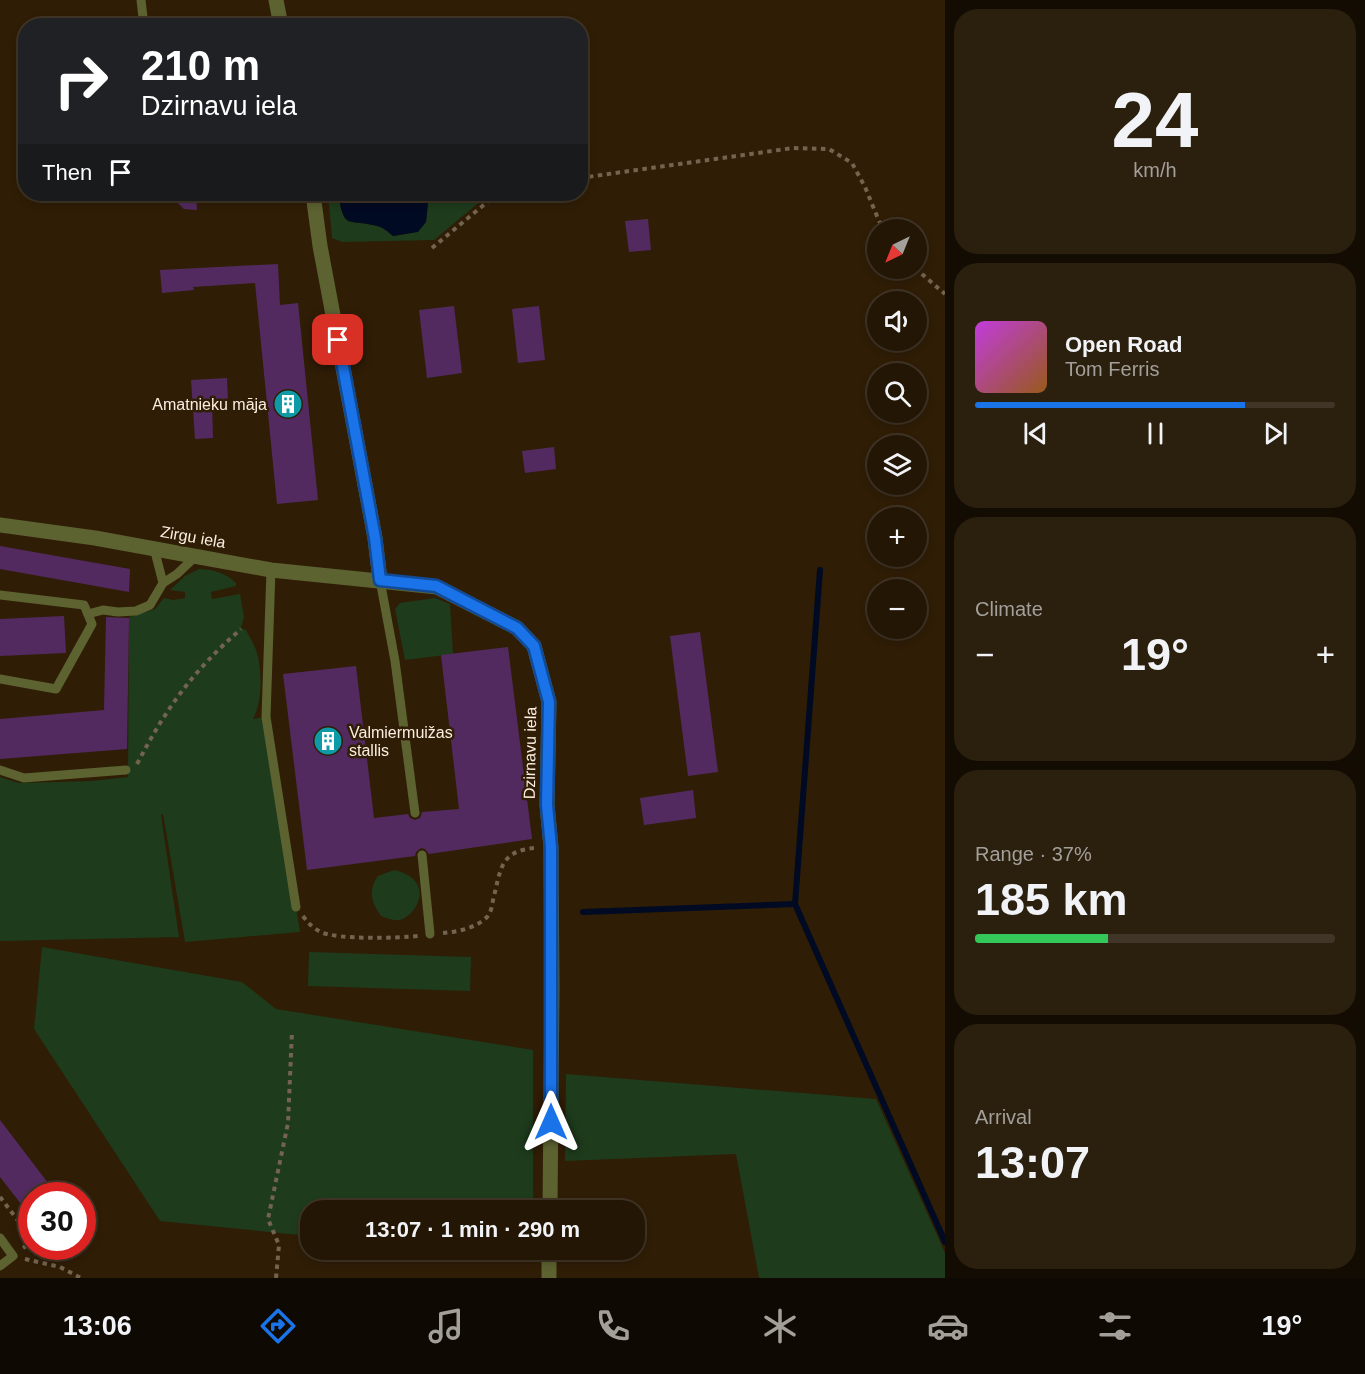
<!DOCTYPE html>
<meta charset="utf-8">
<style>
body{margin:0;font-family:Arial,sans-serif;background:#2b1f0e;color:#f1f3f6;height:100vh;display:flex;flex-direction:column;font-size:22px;white-space:nowrap}
*{box-sizing:border-box;margin:0}
p{font-size:20px;color:#a39f9a}
.icon{flex:none;width:33px;height:33px;fill:none;stroke:currentColor;stroke-width:2;stroke-linecap:round;stroke-linejoin:round}
.map{position:relative;flex:1;overflow:hidden}
.sheet{display:flex;flex-direction:column;gap:9px;padding:9px;background:#130c02;width:420px}
.sheet>*{flex:none}
.hud{position:absolute;left:18px;top:18px;width:570px;height:183px;border-radius:24px;box-shadow:0 3px 9px #0003,0 0 0 2px #403526;background:#202124;color:#fff;overflow:hidden}
.needle{width:39px;rotate:223deg}
.controls{position:absolute;left:867px;top:219px;display:grid;gap:12px}
.controls a{display:grid;place-items:center;width:60px;height:60px;border-radius:50%;background:#231604;box-shadow:0 3px 9px #0003,0 0 0 2px #403526;font-size:30px}
.speed{position:absolute;left:18px;top:1182px;display:flex;gap:12px;font-size:30px;font-weight:700;text-align:center}
.speed>*{display:grid;place-content:center;width:78px;height:78px;border-radius:50%;background:#231604;box-shadow:0 3px 9px #0003,0 0 0 2px #403526;line-height:1}
.speed .limit{border:9px solid #d22;background:#fff;color:#111}
.pin{position:absolute;display:grid;place-items:center;width:51px;height:51px;color:#fff;margin:-26px;border-radius:12px;box-shadow:0 3px 9px #0006}
.me{position:absolute;width:66px;margin:-33px;rotate:0deg;stroke-linejoin:round;filter:drop-shadow(0 0 4px #0008)}
.turn{display:flex;align-items:center;gap:21px;height:126px;padding:0 24px;font-size:27px}
.turn .icon{width:78px;height:78px;stroke-width:2.5}
.turn b{display:block;font-size:42px;line-height:51px}
.then{display:flex;align-items:center;height:57px;padding:0 24px;background:#0003;gap:12px;font-size:22px}
.big{font-size:45px;font-weight:700;line-height:1.1}
.sheet .tile{flex:1;display:flex;flex-direction:column;justify-content:center;gap:9px;min-width:0;padding:0 21px;border-radius:24px;background:#2b1f0e}
.sheet .dial{align-items:center;gap:0}
.dial b{font-size:78px;line-height:1}
.song{display:flex;align-items:center;gap:18px}
.cover{width:72px;height:72px;border-radius:9px;background:linear-gradient(135deg,hsl(290 70% 55%),hsl(30 70% 35%))}
.played{height:6px;border-radius:3px;background:linear-gradient(90deg,#1a73e8 75%,#403526 75%)}
.keys{display:flex;justify-content:space-around;direction:ltr}
.heat{display:flex;justify-content:space-between;align-items:center;font-size:33px;direction:ltr}
.charge{height:9px;border-radius:4px;background:linear-gradient(90deg,#34c759 37%,#403526 0)}
.trip{position:absolute;left:300px;top:1200px;width:345px;height:60px;border-radius:24px;background:#231604;box-shadow:0 3px 9px #0003,0 0 0 2px #403526;font-weight:700;line-height:60px;text-align:center}
.menu{display:flex;height:96px;justify-content:space-around;align-items:center;background:#0e0902;color:#a39f9a}
.menu .icon{width:42px;height:42px}
.menu .selected{color:#1a73e8}
.menu b{font-size:27px;color:#f1f3f6}
main{display:flex;flex:1;min-height:0}
.map>svg:first-child{display:block}
.green{fill:#1e3b1c}
.water{fill:#000a22}
.lines{fill:none;stroke-linecap:round;stroke-linejoin:round}
.stream{stroke:#000a22;stroke-width:6}
.building{fill:#532a5f}
.path{stroke:#73634f;stroke-width:4;stroke-dasharray:4.5 4.5;stroke-linecap:butt}
.lane{stroke:#5c6230;stroke-width:9}
.street{stroke:#5c6230;stroke-width:15}
.route-casing{stroke:#114b97;stroke-width:15}
.route{stroke:#1a73e8;stroke-width:10}
.labels{text-anchor:middle;dominant-baseline:central;stroke-width:5;stroke-linejoin:round;paint-order:stroke}
.poi-label{font-size:16px;fill:#faeee0;stroke:#2f1d06;text-anchor:end}
.street-label{font-size:16px;fill:#faeee0;stroke:#2f1d06}
</style>
<main>
<div class="map">
<svg width="945" height="1278" viewBox="0 0 945 1278">
<rect width="100%" height="100%" fill="#2f1d06"/>
<g class="green">
<path d="M328,194H338C345,231 346,218 377,226C383,227 388,232 394,236L418,231L426,222L429,194H489L434,240L342,242L332,238Z"/>
<path d="M199,569C212,569 226,573 236,583V586L211,592L212,599L240,594L244,617L241,628L246,630C250,638 256,647 258,657C262,676 262,702 253,719L266,717L300,932L185,942L163,814L161,815L179,937L0,941V777L19,783L91,781L128,777L129,617L155,609L164,598L173,600L185,598V592L170,590L185,576Z"/>
<polygon points="435,598 450,604 453,654 405,660 395,609 400,603"/>
<path d="M394,870C416,874 429,892 412,912C409,915 404,919 400,920C393,921 387,918 381,916C371,902 368,890 378,876Z"/>
<polygon points="42,947 242,982 276,1009 533,1050 533,1210 310,1210 310,1236 160,1221 34,1029"/>
<polygon points="309,952 471,957 470,991 308,986"/>
<polygon points="566,1074 876,1099 945,1253 945,1278 759,1278 736,1154 565,1161"/>
<polygon points="446,1250 533,1250 533,1258"/>
</g>
<path class="water" d="M338,194H429L426,222L418,232L393,236C388,232 383,227 377,226C346,218 345,231 338,194Z"/>
<g class="lines">
<g class="stream">
<polyline points="820,570 795,904 945,1242"/>
<polyline points="583,912 795,904"/>
</g>
</g>
<g class="building">
<polygon points="168,194 196,194 197,210 184,209"/>
<polygon points="648,219 651,250 629,252 625,221"/>
<polygon points="278,264 280,305 298,303 318,500 277,504 255,283 193,287 194,290 162,293 160,270"/>
<polygon points="454,306 462,373 427,378 419,310"/>
<polygon points="539,306 545,360 518,363 512,309"/>
<polygon points="227,378 228,402 212,403 213,438 195,439 191,380"/>
<polygon points="554,447 556,469 525,473 522,451"/>
<polygon points="0,546 130,569 129,592 0,569"/>
<polygon points="64,616 66,653 0,656 0,619"/>
<polygon points="106,617 129,618 127,749 0,759 0,719 104,710"/>
<polygon points="700,632 718,772 688,776 670,636"/>
<polygon points="508,647 532,839 429,854 425,849 421,848 416,852 415,856 307,870 283,674 356,666 374,818 408,814 410,818 415,820 420,818 422,812 459,809 441,655"/>
<polygon points="693,790 696,818 644,825 640,798"/>
<polygon points="0,1120 58,1196 32,1196 32,1218 0,1177"/>
</g>
<g class="lines">
<g class="path">
<polyline points="580,178 793,148 829,149 852,163 865,187 879,221 885,230"/>
<polyline points="432,248 492,198 504,194"/>
<polyline points="915,268 945,294"/>
<path d="M137,764C167,707 192,672 241,629"/>
<path d="M303,916C308,923 313,928 321,932C337,940 398,938 418,936"/>
<path d="M443,933C457,932 476,928 487,917C491,913 492,906 493,900C501,870 499,851 535,848"/>
<polyline points="0,1197 32,1239"/>
<polyline points="23,1248 32,1242"/>
<polyline points="25,1259 60,1267 81,1278"/>
<polyline points="276,1278 279,1245 268,1219 288,1123 292,1031"/>
</g>
<g class="lane">
<polyline points="141,0 144,26"/>
<polyline points="271,570 266,717 296,907"/>
<polyline points="380,580 395,661 415,813"/>
<polyline points="163,583 177,574 196,556"/>
<polyline points="0,595 84,605 92,624 56,689 0,679"/>
<polyline points="88,614 103,610 118,612 136,611 150,605 163,583 154,548"/>
<polyline points="0,770 24,778 126,770"/>
<polyline points="422,855 430,934"/>
<polyline points="0,1238 13,1256 0,1266"/>
</g>
<g class="street">
<polyline points="276,0 281,26"/>
<polyline points="313,194 320,246 375,538 380,580"/>
<polyline points="0,525 95,538 271,570 437,587 517,628 534,646 549,702 547,805 551,847 552,988 550,1210"/>
<polyline points="549,1278 549,1250"/>
</g>
</g>
<g class="lines">
<g class="route-casing">
<polyline id="route" points="338,340 375,538 380,580 436,586 517,628 534,646 549,702 547,805 551,847 551,1122"/>
</g>
<use href="#route" class="route"/>
</g>
<defs>
<g id="building-disc" transform="scale(1.5)"><circle r="9.5" fill="#0f9aa8" stroke="#2f1d06"/><path d="M-4-6H4V6H1V3H-1V6H-4ZM-2.5-4.3h1.7v1.8h-1.7ZM.8-4.3h1.7v1.8H.8ZM-2.5-1h1.7V.8h-1.7ZM.8-1h1.7V.8H.8Z" fill="#fff"/></g>
</defs>
<g fill-rule="evenodd">
<use href="#building-disc" x="288" y="404"/>
<use href="#building-disc" x="328" y="741"/>
</g>
<g class="labels">
<g class="poi-label">
<text x="267" y="404">Amatnieku māja</text>
<text x="349" y="732" text-anchor="start">Valmiermuižas<tspan x="349" dy="18">stallis</tspan></text>
</g>
<g class="street-label">
<text transform="translate(193 537) rotate(10)">Zirgu iela</text>
<text transform="translate(530 753) rotate(-89)">Dzirnavu iela</text>
</g>
</g>
</svg>
<div class="controls">
<a><svg class="needle" viewBox="-14 -14 28 28"><path d="M0-13l5 13h-10z" fill="#e53935"/><path d="M0 13l5-13h-10z" fill="#a39f9a"/></svg></a>
<a><svg class="icon" aria-label="sound" viewBox="0 0 24 24"><path d="M4 9h4l5-4v14l-5-4H4zM17 9q2 3 0 6"/></svg></a>
<a><svg class="icon" aria-label="search" viewBox="0 0 24 24"><circle cx="10" cy="10" r="6"/><path d="M15 15l6 6"/></svg></a>
<a><svg class="icon" aria-label="layers" viewBox="0 0 24 24"><path d="M12 4l9 5-9 5-9-5zM3 14l9 5 9-5"/></svg></a>
<a>+</a>
<a>−</a>
</div>
<div class="speed"><div class="limit">30</div></div>
<div class="pin" style="left:338px;top:340px;background:#d93025"><svg class="icon" aria-label="arrive" viewBox="0 0 24 24"><path d="M6 21V4h12l-3 4 3 4H6"/></svg></div>
<svg class="me" style="left:551px;top:1122px" viewBox="-20 -20 40 40"><path d="M0-17L14 15 0 8-14 15z" fill="#1a73e8" stroke="#fff" stroke-width="4"/></svg>
<div class="trip">13:07 · 1 min · 290 m</div>
<div class="hud">
<div class="turn"><svg class="icon" aria-label="right" viewBox="0 0 24 24"><path d="M7 20v-9h11M14 6l5 5-5 5"/></svg><div><b>210 m</b>Dzirnavu iela</div></div>
<div class="then">Then<svg class="icon" aria-label="arrive" viewBox="0 0 24 24"><path d="M6 21V4h12l-3 4 3 4H6"/></svg></div>
</div>
</div>
<section class="sheet">
<div class="tile dial"><b>24</b><p>km/h</p></div>
<div class="tile">
<div class="song"><i class="cover"></i><div><b>Open Road</b><p>Tom Ferris</p></div></div>
<div class="played"></div>
<div class="keys"><svg class="icon" aria-label="previous" viewBox="0 0 24 24"><path d="M18 5L8 12l10 7zM5 5v14"/></svg><svg class="icon" aria-label="pause" viewBox="0 0 24 24"><path d="M8 5v14M16 5v14"/></svg><svg class="icon" aria-label="next" viewBox="0 0 24 24"><path d="M6 5l10 7-10 7zM19 5v14"/></svg></div>
</div>
<div class="tile"><p>Climate</p>
<div class="heat"><a>−</a><b class="big">19°</b><a>+</a></div>
</div>
<div class="tile"><p>Range · 37%</p><b class="big">185 km</b><div class="charge"></div></div>
<div class="tile"><p>Arrival</p><b class="big">13:07</b></div>
</section>
</main>
<nav class="menu">
<b>13:06</b>
<svg class="icon selected" aria-label="directions" viewBox="0 0 24 24"><path d="M12 3l9 9-9 9-9-9zM9 14v-3h6M13 9l2 2-2 2"/></svg>
<svg class="icon" aria-label="music" viewBox="0 0 24 24"><path d="M9 18V5l10-2v13"/><circle cx="6" cy="18" r="3"/><circle cx="16" cy="16" r="3"/></svg>
<svg class="icon" aria-label="phone" viewBox="0 0 24 24"><path d="M5 4h4l2 5-3 2q2 4 5 5l2-3 5 2v4C11 20 4 13 5 4z"/></svg>
<svg class="icon" aria-label="climate" viewBox="0 0 24 24"><path d="M12 3v18M4 7l16 10M4 17L20 7"/></svg>
<svg class="icon" aria-label="car" viewBox="0 0 24 24"><path d="M5 17H2v-5l4-1 3-4h7l3 4 3 1v5h-3M9 17h6M6 11h13"/><circle cx="7" cy="17" r="2"/><circle cx="17" cy="17" r="2"/></svg>
<svg class="icon" aria-label="filters" viewBox="0 0 24 24"><path d="M4 7h16M4 17h16"/><circle cx="9" cy="7" r="2"/><circle cx="15" cy="17" r="2"/></svg>
<b>19°</b>
</nav>
